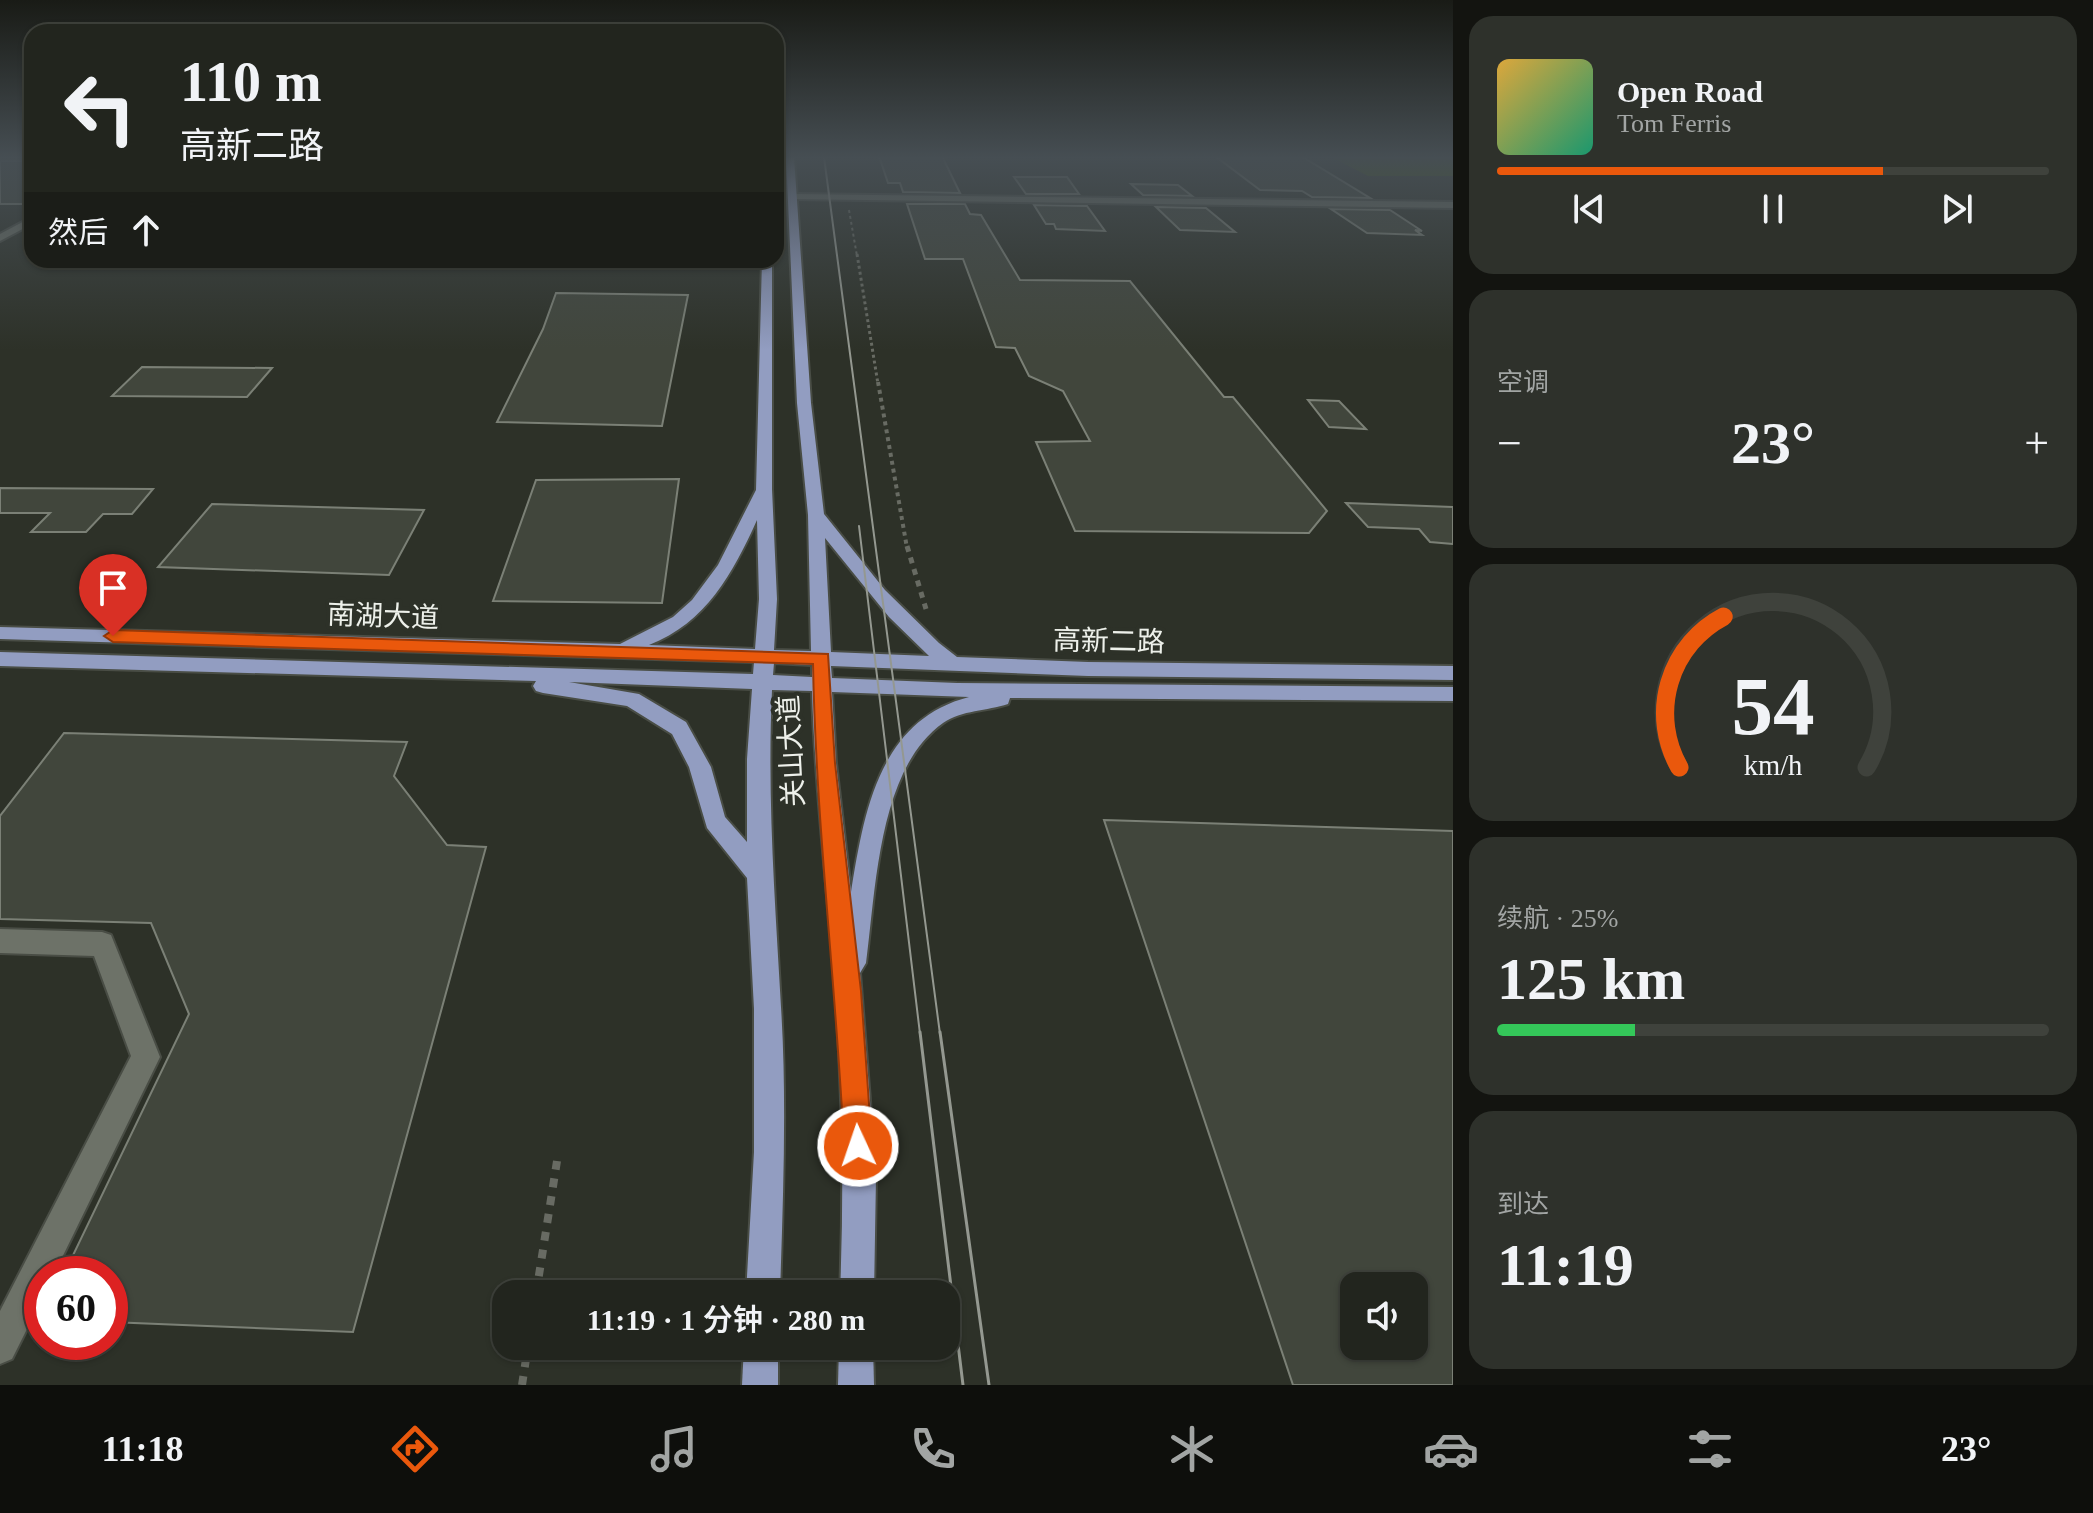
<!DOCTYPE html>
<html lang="zh">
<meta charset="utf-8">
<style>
body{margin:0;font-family:"Times New Roman","Noto Sans SC",serif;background:#2e312b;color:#f1f3f6;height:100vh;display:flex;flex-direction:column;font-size:30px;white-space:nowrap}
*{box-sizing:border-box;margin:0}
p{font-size:26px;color:#a2a5a4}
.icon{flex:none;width:44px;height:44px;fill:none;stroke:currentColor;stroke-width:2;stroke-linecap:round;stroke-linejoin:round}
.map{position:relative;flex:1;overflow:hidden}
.panel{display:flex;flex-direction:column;gap:16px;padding:16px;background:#131410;width:640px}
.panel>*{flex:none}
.guide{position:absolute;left:24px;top:24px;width:760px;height:244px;border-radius:24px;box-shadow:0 2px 6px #0004,0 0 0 2px #3f423c;background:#22251e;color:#f1f3f6;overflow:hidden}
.tools{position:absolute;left:1340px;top:1272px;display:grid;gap:16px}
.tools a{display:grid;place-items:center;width:88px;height:88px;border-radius:16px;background:#22251e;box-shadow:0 2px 6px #0004,0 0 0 2px #3f423c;font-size:40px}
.speed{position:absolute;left:24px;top:1256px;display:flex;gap:16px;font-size:40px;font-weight:700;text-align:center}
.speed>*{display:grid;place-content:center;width:104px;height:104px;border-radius:50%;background:#22251e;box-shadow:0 2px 6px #0004,0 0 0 2px #3f423c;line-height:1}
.speed .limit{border:12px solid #d22;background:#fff;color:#111}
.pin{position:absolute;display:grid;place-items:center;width:68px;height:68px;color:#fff;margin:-82px -34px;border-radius:50% 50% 50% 0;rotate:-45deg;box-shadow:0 0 8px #0007}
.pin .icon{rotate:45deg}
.me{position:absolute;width:88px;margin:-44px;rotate:357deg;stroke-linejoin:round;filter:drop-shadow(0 0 6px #0008)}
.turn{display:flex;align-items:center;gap:28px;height:168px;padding:0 24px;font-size:36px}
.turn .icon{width:104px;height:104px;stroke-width:2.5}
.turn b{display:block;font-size:56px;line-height:68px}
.then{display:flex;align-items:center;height:76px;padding:0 24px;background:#0003;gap:16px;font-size:30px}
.big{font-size:60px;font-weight:600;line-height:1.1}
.panel .widget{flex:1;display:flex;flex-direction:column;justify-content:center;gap:12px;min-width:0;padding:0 28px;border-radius:24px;background:#2e312b}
.panel .dial{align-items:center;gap:0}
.dial svg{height:208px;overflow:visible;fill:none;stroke:#3f423c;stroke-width:7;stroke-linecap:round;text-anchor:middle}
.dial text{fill:#f1f3f6;stroke:none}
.song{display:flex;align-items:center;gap:24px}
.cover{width:96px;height:96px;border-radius:12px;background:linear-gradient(135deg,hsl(40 70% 55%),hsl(160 70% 35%))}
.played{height:8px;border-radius:4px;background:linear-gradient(90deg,#ea580c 70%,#3f423c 70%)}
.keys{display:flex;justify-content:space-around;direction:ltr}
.heat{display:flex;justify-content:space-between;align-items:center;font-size:44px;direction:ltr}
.charge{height:12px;border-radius:6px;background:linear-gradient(90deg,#34c759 25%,#3f423c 0)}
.trip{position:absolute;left:492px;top:1280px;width:468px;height:80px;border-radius:24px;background:#22251e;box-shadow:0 2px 6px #0004,0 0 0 2px #3f423c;font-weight:600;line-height:80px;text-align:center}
.menu{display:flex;height:128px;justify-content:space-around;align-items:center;background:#0e0f0c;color:#a2a5a4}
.menu .icon{width:56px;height:56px}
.menu .selected{color:#ea580c}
.menu b{font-size:36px;color:#f1f3f6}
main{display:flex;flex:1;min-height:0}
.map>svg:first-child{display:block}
.water{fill:#3e5b04}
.building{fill:#41463c;stroke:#7b8076;stroke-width:2;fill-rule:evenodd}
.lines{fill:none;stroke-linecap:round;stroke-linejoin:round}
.minor-casing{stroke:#494d45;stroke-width:4}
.tertiary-casing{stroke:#494d45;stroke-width:4}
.primary-casing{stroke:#494d45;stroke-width:4}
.path-far4{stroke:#686b63;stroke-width:2;stroke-dasharray:3 3;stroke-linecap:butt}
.path-far3{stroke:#686b63;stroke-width:3;stroke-dasharray:3 3;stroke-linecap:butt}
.path-far2{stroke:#686b63;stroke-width:4;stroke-dasharray:4 4;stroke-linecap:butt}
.path-far1{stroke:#686b63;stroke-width:5;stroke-dasharray:6 6;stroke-linecap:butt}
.path{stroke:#686b63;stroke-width:8;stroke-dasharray:9 9;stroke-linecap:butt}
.minor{fill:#6d7268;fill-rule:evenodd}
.tertiary{fill:#6d7268;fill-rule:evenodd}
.primary{fill:#929dc1;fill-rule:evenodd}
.tram-far1{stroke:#949890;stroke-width:2}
.tram{stroke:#949890;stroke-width:3}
.route{fill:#ea580c;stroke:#983908;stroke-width:2}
.labels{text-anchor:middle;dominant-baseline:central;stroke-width:8;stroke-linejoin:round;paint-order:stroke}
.street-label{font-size:28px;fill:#edf0ea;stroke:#2d3128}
</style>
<main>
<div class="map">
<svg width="1453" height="1385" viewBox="0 0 1453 1385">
<rect width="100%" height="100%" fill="#2d3128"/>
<polygon class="water" points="1331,157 1453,157 1453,176 1368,176"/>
<g class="building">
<polygon points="879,156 942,156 960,193 903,192 900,183 888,183"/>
<polygon points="1215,156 1301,156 1370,198 1312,197 1302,191 1260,190"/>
<rect x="0" y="161" width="32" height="43"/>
<polygon points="1014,177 1067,177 1079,194 1026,194"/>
<polygon points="1131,184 1178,185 1192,196 1143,195"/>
<polygon points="907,204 965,204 970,214 981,215 1020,280 1130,281 1224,397 1233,397 1327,511 1309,533 1075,531 1036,442 1090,441 1063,391 1029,376 1015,348 996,347 963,259 925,259"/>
<polygon points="1034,205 1087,206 1105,231 1056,229 1054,224 1046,224"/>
<polygon points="1156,207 1206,208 1235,232 1180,230"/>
<polygon points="1331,209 1390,210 1422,231 1415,230 1422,235 1367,233"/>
<polygon points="556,293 688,295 662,426 497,422 543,329"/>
<polygon points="142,367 272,368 247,397 112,396"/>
<polygon points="1308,400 1339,401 1366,429 1329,427"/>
<polygon points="679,479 662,603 493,601 536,480"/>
<polygon points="0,488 153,489 132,514 103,514 86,532 31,532 50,513 0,513"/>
<polygon points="1346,503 1453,507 1453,544 1430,542 1419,529 1368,527"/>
<polygon points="212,504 424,510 389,575 158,567"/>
<polygon points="64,733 407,742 394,776 447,845 486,847 353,1332 110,1322 110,1274 64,1274 189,1014 151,923 0,919 0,816"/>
<path d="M1104,820L1453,831V1385H1293ZM1354,1286H1414V1346H1354Z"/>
</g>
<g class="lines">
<g class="minor-casing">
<g id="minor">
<polygon points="792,194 1453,202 1453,208 789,199"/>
<polygon points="0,929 102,932 111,935 160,1057 54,1274 42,1274 42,1299 12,1359 0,1364 0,1311 131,1056 94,956 0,953"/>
</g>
</g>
<g class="tertiary-casing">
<polygon id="tertiary" points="32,217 32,224 0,241 0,234"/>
</g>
<g class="primary-casing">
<g id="primary">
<path d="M786,157H794L811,403L824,514L885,590L939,643L957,657L1088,662L1453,666V680L1088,676L831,666L832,678L957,683L1453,687V701L1010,698L1008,704C987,711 962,710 943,723C878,769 876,890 866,963L860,973L876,1177L874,1294H840C844,1192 843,1091 835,989C828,890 815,791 812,691L772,690C767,798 775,899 781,1007C787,1102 783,1198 780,1294H746L754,1152V1009L747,878L707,828L689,767L672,734L627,706L543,693L536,691L533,686L536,681L0,666V652L753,674L754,662L0,639V627L620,644L673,617L692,600L718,565L756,490L762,260H772V489L777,599L774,650L811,651L808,515L797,403ZM757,520L759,599L755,649L649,645C706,623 733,573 757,520ZM825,538L889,617L929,656L831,652ZM774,663L812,665V677L773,675ZM569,682L752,689L747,759V842L725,817L711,767L686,722L639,694ZM832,692L969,697C879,720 864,812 851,892L836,763Z"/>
<polygon points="744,1346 778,1346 778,1385 742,1385"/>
<polygon points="839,1346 873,1346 874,1385 838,1385"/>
</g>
</g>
<polyline class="path-far4" points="849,210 857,256"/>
<polyline class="path-far3" points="857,254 878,384"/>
<polyline class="path-far2" points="878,382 907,548"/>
<polyline class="path-far1" points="907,546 926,609"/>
<g class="path">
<polyline points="536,1294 557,1161"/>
<polyline points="522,1385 528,1346"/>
</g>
<use href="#minor" class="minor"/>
<use href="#tertiary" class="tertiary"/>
<use href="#primary" class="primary"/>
<g class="tram-far1">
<polyline points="824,157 940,1034"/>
<polyline points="859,526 920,1034"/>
</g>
<g class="tram">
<polyline points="920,1032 963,1385"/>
<polyline points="940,1032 989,1385"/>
</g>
</g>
<linearGradient id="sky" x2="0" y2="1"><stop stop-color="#191b16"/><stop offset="0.45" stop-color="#464e53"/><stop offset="1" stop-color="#464e53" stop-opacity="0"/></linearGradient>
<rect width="1453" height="350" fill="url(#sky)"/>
<path class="route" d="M113,630L828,654L835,763L861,991L872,1146L868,1155L858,1159L848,1155L844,1146C836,985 816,825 813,664L113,642L104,636Z"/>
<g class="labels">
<g class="street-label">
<text transform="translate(383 616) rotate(2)">南湖大道</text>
<text transform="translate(1109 641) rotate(1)">高新二路</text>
<text transform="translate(791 751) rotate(-93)">关山大道</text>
</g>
</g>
</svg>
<div class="tools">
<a><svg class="icon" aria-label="sound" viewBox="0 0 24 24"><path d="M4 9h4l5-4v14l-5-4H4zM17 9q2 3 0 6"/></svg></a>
</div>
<div class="speed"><div class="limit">60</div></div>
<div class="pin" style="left:113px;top:636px;background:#d93025"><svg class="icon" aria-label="arrive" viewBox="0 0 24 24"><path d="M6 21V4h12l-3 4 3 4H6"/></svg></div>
<svg class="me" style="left:858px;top:1146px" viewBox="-20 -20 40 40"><circle r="17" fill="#ea580c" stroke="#fff" stroke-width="3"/><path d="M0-11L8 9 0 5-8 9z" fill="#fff"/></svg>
<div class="trip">11:19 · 1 分钟 · 280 m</div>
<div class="guide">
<div class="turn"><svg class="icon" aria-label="left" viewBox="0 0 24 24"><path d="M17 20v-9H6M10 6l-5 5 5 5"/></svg><div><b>110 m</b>高新二路</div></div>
<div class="then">然后<svg class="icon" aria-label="ahead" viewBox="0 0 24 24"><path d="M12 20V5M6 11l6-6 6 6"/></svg></div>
</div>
</div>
<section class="panel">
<div class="widget">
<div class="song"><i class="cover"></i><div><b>Open Road</b><p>Tom Ferris</p></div></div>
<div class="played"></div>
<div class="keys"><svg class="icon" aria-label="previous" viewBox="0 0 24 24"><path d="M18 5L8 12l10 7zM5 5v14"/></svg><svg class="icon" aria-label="pause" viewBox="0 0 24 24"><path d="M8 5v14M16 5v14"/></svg><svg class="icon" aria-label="next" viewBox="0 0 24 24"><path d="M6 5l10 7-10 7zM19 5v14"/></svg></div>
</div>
<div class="widget"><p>空调</p>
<div class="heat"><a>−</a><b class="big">23°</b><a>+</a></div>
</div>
<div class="widget dial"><svg viewBox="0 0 100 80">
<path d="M14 69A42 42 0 1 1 86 69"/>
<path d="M14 69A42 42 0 0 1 31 11" stroke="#ea580c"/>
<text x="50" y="56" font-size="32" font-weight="700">54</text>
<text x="50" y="72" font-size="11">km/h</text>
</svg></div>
<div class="widget"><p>续航 · 25%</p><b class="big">125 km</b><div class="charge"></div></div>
<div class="widget"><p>到达</p><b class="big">11:19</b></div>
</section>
</main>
<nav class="menu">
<b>11:18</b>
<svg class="icon selected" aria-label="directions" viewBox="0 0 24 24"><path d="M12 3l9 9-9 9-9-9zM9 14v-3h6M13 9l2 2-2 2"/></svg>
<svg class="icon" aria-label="music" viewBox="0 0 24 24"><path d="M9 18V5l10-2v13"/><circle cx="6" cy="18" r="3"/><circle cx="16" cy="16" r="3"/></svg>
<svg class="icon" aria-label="phone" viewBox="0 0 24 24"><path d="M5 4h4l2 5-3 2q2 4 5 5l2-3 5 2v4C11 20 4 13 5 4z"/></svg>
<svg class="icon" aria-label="climate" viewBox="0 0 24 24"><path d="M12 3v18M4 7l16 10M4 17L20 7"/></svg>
<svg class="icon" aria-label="car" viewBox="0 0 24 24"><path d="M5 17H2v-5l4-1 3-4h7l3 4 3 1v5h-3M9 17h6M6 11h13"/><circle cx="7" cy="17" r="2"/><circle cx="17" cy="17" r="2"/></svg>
<svg class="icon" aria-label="filters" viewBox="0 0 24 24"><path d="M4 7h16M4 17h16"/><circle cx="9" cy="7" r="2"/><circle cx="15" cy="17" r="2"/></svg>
<b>23°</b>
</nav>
